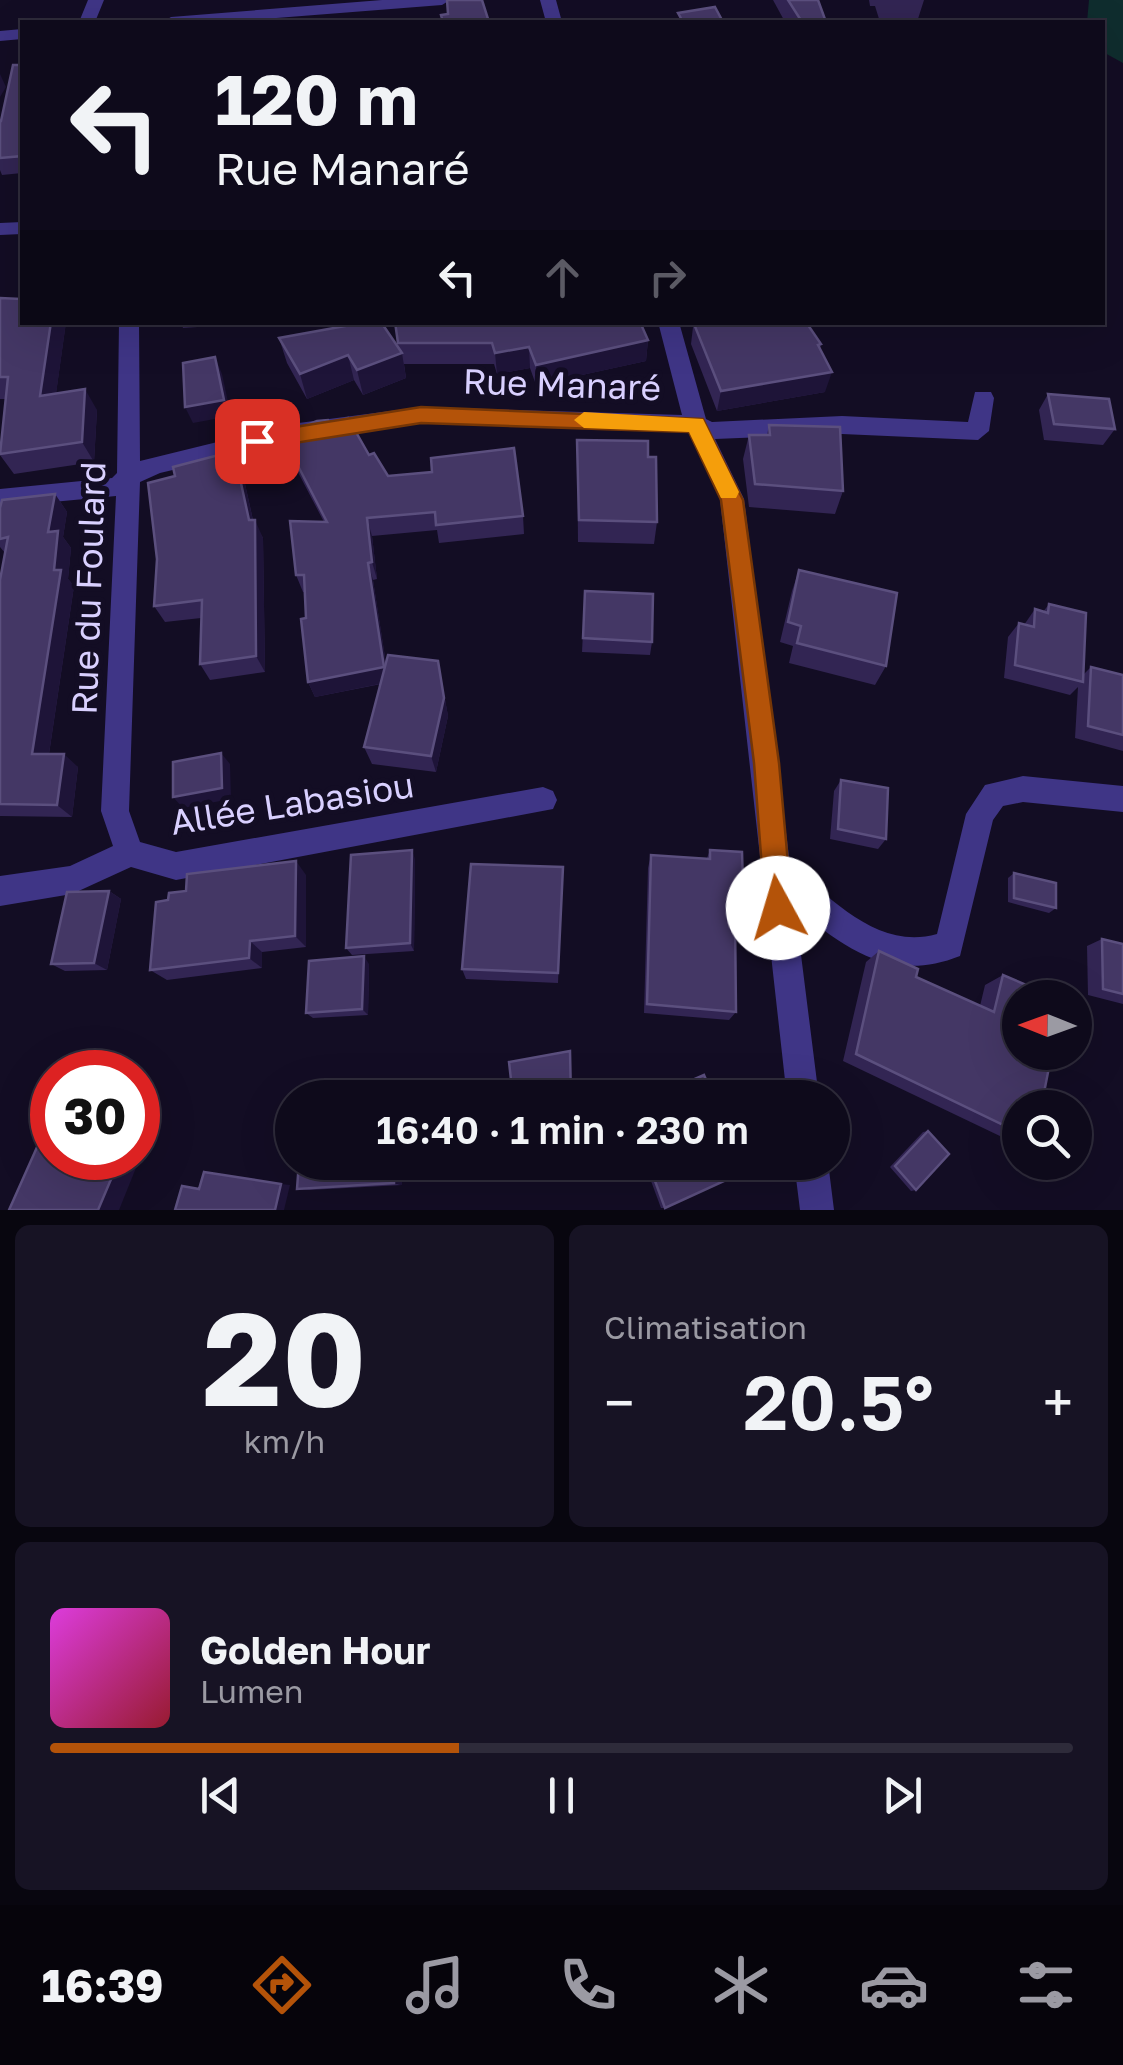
<!DOCTYPE html>
<html lang="fr">
<meta charset="utf-8">
<style>
body{margin:0;font-family:"Golos Text",sans-serif;background:#171324;color:#f1f3f6;height:100vh;display:flex;flex-direction:column;font-size:38px;white-space:nowrap}
*{box-sizing:border-box;margin:0}
p{font-size:32px;color:#9b9aa3}
.icon{flex:none;width:55px;height:55px;fill:none;stroke:currentColor;stroke-width:2;stroke-linecap:round;stroke-linejoin:round}
.map{position:relative;height:1210px;overflow:hidden}
.side{display:flex;flex-direction:column;gap:15px;padding:15px;background:#08060f;flex:1}
.side>*{flex:none}
.guide{position:absolute;left:20px;top:20px;width:1085px;height:305px;border-radius:0px;box-shadow:0 10px 40px #0002,0 0 0 2px #2e2b3a;background:#0e0a1b;color:#f1f3f6;overflow:hidden}
.needle{width:65px;rotate:271deg}
.controls{position:absolute;left:1002px;top:980px;display:grid;gap:20px}
.controls a{display:grid;place-items:center;width:90px;height:90px;border-radius:50%;background:#0e0a1b;box-shadow:0 10px 40px #0002,0 0 0 2px #2e2b3a;font-size:50px}
.speed{position:absolute;left:30px;top:1050px;display:flex;gap:20px;font-size:50px;font-weight:700;text-align:center}
.speed>*{display:grid;place-content:center;width:130px;height:130px;border-radius:50%;background:#0e0a1b;box-shadow:0 10px 40px #0002,0 0 0 2px #2e2b3a;line-height:1}
.speed .limit{border:15px solid #d22;background:#fff;color:#111}
.pin{position:absolute;display:grid;place-items:center;width:85px;height:85px;color:#fff;margin:-42px;border-radius:20px;box-shadow:0 5px 15px #0006}
.me{position:absolute;width:110px;margin:-55px;rotate:354deg;stroke-linejoin:round;filter:drop-shadow(0 0 8px #0008)}
.turn{display:flex;align-items:center;gap:35px;height:210px;padding:0 30px;font-size:45px}
.turn .icon{width:130px;height:130px;stroke-width:2.5}
.turn b{display:block;font-size:70px;line-height:85px}
.lanes{display:flex;align-items:center;height:95px;padding:0 30px;background:#0003;justify-content:center;gap:50px;direction:ltr}
.lanes .off{opacity:.35}
.big{font-size:75px;font-weight:600;line-height:1.1}
.side .widget{flex:1;display:flex;flex-direction:column;justify-content:center;gap:15px;min-width:0;padding:0 35px;border-radius:15px;background:#171324}
.side .dial{align-items:center;gap:0}
.dial b{font-size:130px;line-height:1}
.song{display:flex;align-items:center;gap:30px}
.cover{width:120px;height:120px;border-radius:15px;background:linear-gradient(135deg,hsl(300 70% 55%),hsl(350 70% 35%))}
.played{height:10px;border-radius:5px;background:linear-gradient(90deg,#b45309 40%,#2e2b3a 40%)}
.keys{display:flex;justify-content:space-around;direction:ltr}
.heat{display:flex;justify-content:space-between;align-items:center;font-size:55px;direction:ltr}
.side .tiles{flex:1;display:grid;gap:15px;grid-template-columns:1fr 1fr}
.widget:last-child{grid-column:span 2}
.trip{position:absolute;left:275px;top:1080px;width:575px;height:100px;border-radius:50px;background:#0e0a1b;box-shadow:0 10px 40px #0002,0 0 0 2px #2e2b3a;font-weight:600;line-height:100px;text-align:center}
.menu{display:flex;height:160px;justify-content:space-around;align-items:center;background:#06040b;color:#9b9aa3}
.menu .icon{width:70px;height:70px}
.menu .current{color:#b45309}
.menu b{font-size:45px;color:#f1f3f6}
.map>svg:first-child{display:block}
.green{fill:#0f2d2e}
.lines{fill:none;stroke-linecap:round;stroke-linejoin:round}
.minor{fill:#3f3586;fill-rule:evenodd}
.wall{fill:#322553}
.shaded-wall{fill:#1e1438}
.building{fill:#443765;stroke:#5b4f7e;stroke-width:2.5}
.route{fill:#b45309;stroke:#753606;stroke-width:2.5}
.slow{fill:#f59e0b}
.labels{text-anchor:middle;dominant-baseline:central;stroke-width:10;stroke-linejoin:round;paint-order:stroke}
.street-label{font-size:35px;fill:#d9d0ff;stroke:#130d24}
</style>
<div class="map">
<svg width="1123" height="1210" viewBox="0 0 1123 1210">
<rect width="100%" height="100%" fill="#130d24"/>
<polygon class="green" points="1089,0 1123,0 1123,63 1103,52 1102,22 1087,22"/>
<g class="lines">
<g class="minor">
<polygon points="88,0 104,0 95,22 79,22"/>
<polygon points="382,0 450,0 442,5 225,22 163,22 171,17"/>
<polygon points="540,0 556,0 562,22 546,22"/>
<polygon points="22,29 22,39 0,41 0,31"/>
<polygon points="22,222 22,234 0,235 0,223"/>
<path d="M119,322H139L140,461L291,424L421,407L682,415L658,322H679L706,419L712,422L842,416L968,422L975,392H991L994,398L989,431L978,440L842,434L715,439L744,499L790,864C831,898 878,951 937,934L966,814L985,785L1023,776L1123,786V812L1023,802L1003,806L993,820L960,956C892,983 846,950 795,907L819,1098H787L720,499L689,432L421,423L291,442L160,473L140,482L129,811L140,842L176,852L543,787L553,791L557,800L553,809L176,880L131,867L72,894L0,906V876L70,866L113,846L101,811L116,496L0,507V489L112,478L117,473Z"/>
<polygon points="794,1162 828,1162 834,1210 800,1210"/>
</g>
</g>
<g class="wall">
<polygon points="773,0 818,0 826,22 785,22"/>
<polygon points="869,0 924,0 917,22 880,22 875,6 870,6"/>
<polygon points="22,65 22,173 2,175 0,170 0,121"/>
<polygon points="0,298 22,322 66,322 56,393 97,410 94,462 14,474 0,455 6,399 0,399"/>
<polygon points="181,322 211,322 212,326 183,328"/>
<polygon points="220,322 244,322 245,324 222,326"/>
<polygon points="395,322 648,340 646,361 536,385 530,368 497,374 494,364 404,364 406,378 363,395 354,380 307,399 287,363 279,338 398,348"/>
<polygon points="691,322 806,322 821,344 820,349 825,392 717,411 691,344 693,327"/>
<polygon points="1048,394 1115,429 1103,445 1044,440 1039,410"/>
<polygon points="330,424 369,455 388,476 523,516 524,534 439,543 437,530 372,536 377,579 373,580 386,664 438,661 448,716 436,772 372,764 364,747 381,684 315,697 308,682 305,592 303,592 296,575 324,522 289,455 282,435"/>
<polygon points="769,425 843,491 835,514 749,507 743,459 749,435 767,435"/>
<polygon points="577,440 648,457 657,522 654,544 578,542"/>
<polygon points="234,451 242,470 253,520 263,538 265,672 210,680 200,664 201,618 165,622 154,606 175,476"/>
<polygon points="55,494 67,512 63,537 71,548 68,579 74,586 49,754 78,767 72,817 0,816 0,580 5,553 0,547 0,508"/>
<polygon points="799,570 886,666 875,685 789,663 793,646 780,642 792,591"/>
<polygon points="585,591 652,642 650,655 582,652"/>
<polygon points="1049,604 1083,675 1091,667 1123,675 1123,751 1075,738 1078,687 1070,695 1004,678 1008,637 1019,623 1024,625 1035,609 1043,612"/>
<polygon points="841,780 886,839 878,849 830,839 834,791"/>
<polygon points="710,850 744,916 735,928 736,1012 729,1020 644,1013 648,868 651,855 707,858"/>
<polygon points="415,859 414,951 352,955 346,948"/>
<polygon points="563,867 558,983 466,979 462,969"/>
<polygon points="1014,873 1056,908 1049,913 1008,902 1008,878"/>
<polygon points="306,875 306,947 262,952 262,968 167,980 150,970 168,900"/>
<polygon points="109,891 121,899 107,970 65,971 51,964"/>
<polygon points="1102,939 1123,944 1123,1004 1088,995 1087,946"/>
<polygon points="879,951 916,977 980,1006 985,985 1003,975 1020,998 1020,1134 1002,1137 843,1061 866,962"/>
<polygon points="369,964 368,1015 313,1018 306,1013"/>
<polygon points="928,1131 916,1190 911,1191 890,1167 923,1132"/>
<polygon points="299,1162 402,1185 309,1190 297,1189"/>
<polygon points="644,1162 755,1162 665,1208 661,1208"/>
</g>
<g class="shaded-wall">
<polygon points="0,74 6,87 0,97"/>
<polygon points="51,322 66,322 53,416 40,396"/>
<polygon points="648,340 646,361 536,385 536,365"/>
<polygon points="529,347 530,368 497,374 495,353"/>
<polygon points="402,353 406,378 363,395 357,370"/>
<polygon points="348,355 354,380 307,399 300,374"/>
<polygon points="215,357 222,374 231,416 193,423 185,407"/>
<polygon points="832,372 825,392 717,411 721,391"/>
<polygon points="85,389 97,410 94,462 82,442"/>
<polygon points="234,451 242,470 255,530 255,520 263,538 265,672 256,656 249,520"/>
<polygon points="55,494 67,512 63,537 71,548 68,579 74,586 47,767 32,754 54,570 48,532"/>
<polygon points="367,518 372,536 377,579 372,562"/>
<polygon points="368,563 373,580 389,682 315,697 308,682"/>
<polygon points="438,661 448,716 436,772 431,756"/>
<polygon points="221,753 230,764 231,799 183,808 173,797"/>
<polygon points="64,754 78,767 72,817 57,805"/>
<polygon points="412,850 415,859 414,951 410,943"/>
<polygon points="296,861 306,875 306,947 295,936"/>
<polygon points="109,891 121,899 107,970 94,963"/>
<polygon points="250,941 262,952 262,968 249,958"/>
<polygon points="364,956 369,964 368,1015 362,1009"/>
<polygon points="398,1086 404,1092 404,1098 397,1098"/>
<polygon points="138,1152 142,1153 119,1210 98,1210 120,1158 138,1158"/>
<polygon points="395,1162 402,1162 402,1185 394,1183"/>
<polygon points="281,1184 290,1185 284,1210 275,1210"/>
</g>
<g class="building">
<polygon points="447,0 482,0 489,22 443,22 441,15 448,14"/>
<polygon points="788,0 818,0 826,22 802,22"/>
<polygon points="715,7 723,22 683,22 678,13"/>
<polygon points="13,65 22,65 22,156 0,158 0,121 1,121"/>
<polygon points="22,291 22,322 51,322 40,396 85,389 82,442 0,454 8,377 0,377 0,298 21,299"/>
<polygon points="367,322 381,322 402,353 357,370 348,355 300,374 279,338"/>
<polygon points="395,322 640,322 648,340 536,365 529,347 495,353 492,343 398,343"/>
<polygon points="699,322 806,322 821,344 818,345 832,372 721,391 694,324"/>
<polygon points="215,357 224,400 185,407 183,363"/>
<polygon points="1048,394 1109,399 1115,429 1054,424"/>
<polygon points="348,418 369,455 374,453 388,476 432,472 431,458 514,448 523,516 436,525 435,512 367,518 372,562 368,563 384,667 308,682 301,619 306,618 304,575 296,575 290,521 327,522 282,435 317,421 328,420 330,424"/>
<polygon points="769,425 840,427 843,491 755,484 749,435 770,435"/>
<polygon points="577,440 648,441 648,457 656,457 657,522 579,520"/>
<polygon points="234,451 249,520 255,520 256,656 200,664 202,600 154,606 157,559 148,483 175,476 173,467"/>
<polygon points="55,494 48,532 58,531 54,570 61,570 32,754 64,754 57,805 0,804 0,580 8,537 0,539 0,508 2,500"/>
<polygon points="799,570 897,593 886,666 797,643 801,626 788,622"/>
<polygon points="585,591 653,594 652,642 583,638"/>
<polygon points="1049,604 1086,613 1083,682 1015,665 1019,623 1034,627 1035,609 1048,613"/>
<polygon points="388,655 438,661 444,698 431,756 364,747"/>
<polygon points="1091,667 1123,675 1123,735 1088,726"/>
<polygon points="221,753 222,788 173,797 173,762"/>
<polygon points="841,780 888,788 886,839 838,829"/>
<polygon points="412,850 410,943 346,948 351,855"/>
<polygon points="710,850 742,852 744,916 735,916 736,1012 647,1004 651,855 710,859"/>
<polygon points="296,861 295,936 250,941 249,958 150,970 156,902 168,900 169,893 186,891 187,874"/>
<polygon points="471,864 563,867 558,973 462,969"/>
<polygon points="1014,873 1056,883 1056,908 1014,898"/>
<polygon points="109,891 94,963 51,964 67,892"/>
<polygon points="1102,939 1123,944 1123,994 1103,989"/>
<polygon points="879,951 918,969 916,977 994,1012 1003,975 1045,993 1044,998 1020,998 1020,1052 1052,1052 1041,1108 1020,1108 1020,1133 856,1054"/>
<polygon points="364,956 362,1009 306,1013 309,961"/>
<polygon points="570,1051 571,1098 513,1098 509,1062"/>
<polygon points="704,1075 710,1089 722,1084 728,1098 651,1098"/>
<polygon points="398,1086 397,1098 304,1098 304,1091"/>
<polygon points="46,1127 52,1129 52,1158 120,1158 98,1210 9,1210"/>
<polygon points="928,1131 949,1154 916,1190 895,1166"/>
<polygon points="299,1162 395,1162 394,1183 297,1189"/>
<polygon points="648,1162 755,1162 757,1166 665,1208"/>
<polygon points="204,1172 281,1184 275,1210 175,1210 182,1186 199,1189"/>
</g>
<polygon class="route" points="421,407 703,419 743,500 779,763 792,908 788,917 778,921 769,917 765,908 754,763 721,500 689,432 421,423 257,449 246,441 257,433"/>
<polygon class="slow" points="584,412 703,419 739,492 736,498 721,498 689,432 584,428 574,420"/>
<g class="labels">
<g class="street-label">
<text transform="translate(562 384) rotate(2)">Rue Manaré</text>
<text transform="translate(88 588) rotate(-88)">Rue du Foulard</text>
<text transform="translate(292 803) rotate(-9)">Allée Labasiou</text>
</g>
</g>
</svg>
<div class="controls">
<a><svg class="needle" viewBox="-14 -14 28 28"><path d="M0-13l5 13h-10z" fill="#e53935"/><path d="M0 13l5-13h-10z" fill="#9b9aa3"/></svg></a>
<a><svg class="icon" aria-label="search" viewBox="0 0 24 24"><circle cx="10" cy="10" r="6"/><path d="M15 15l6 6"/></svg></a>
</div>
<div class="speed"><div class="limit">30</div></div>
<div class="pin" style="left:257px;top:441px;background:#d93025"><svg class="icon" aria-label="arrive" viewBox="0 0 24 24"><path d="M6 21V4h12l-3 4 3 4H6"/></svg></div>
<svg class="me" style="left:778px;top:908px" viewBox="-20 -20 40 40"><circle r="19" fill="#fff"/><path d="M0-13L10 11 0 6-10 11z" fill="#b45309"/></svg>
<div class="trip">16:40 · 1 min · 230 m</div>
<div class="guide">
<div class="turn"><svg class="icon" aria-label="left" viewBox="0 0 24 24"><path d="M17 20v-9H6M10 6l-5 5 5 5"/></svg><div><b>120 m</b>Rue Manaré</div></div>
<div class="lanes"><svg class="icon" aria-label="left" viewBox="0 0 24 24"><path d="M17 20v-9H6M10 6l-5 5 5 5"/></svg><svg class="icon off" aria-label="ahead" viewBox="0 0 24 24"><path d="M12 20V5M6 11l6-6 6 6"/></svg><svg class="icon off" aria-label="right" viewBox="0 0 24 24"><path d="M7 20v-9h11M14 6l5 5-5 5"/></svg></div>
</div>
</div>
<section class="side">
<div class="tiles">
<div class="widget dial"><b>20</b><p>km/h</p></div>
<div class="widget"><p>Climatisation</p>
<div class="heat"><a>−</a><b class="big">20.5°</b><a>+</a></div>
</div>
<div class="widget">
<div class="song"><i class="cover"></i><div><b>Golden Hour</b><p>Lumen</p></div></div>
<div class="played"></div>
<div class="keys"><svg class="icon" aria-label="previous" viewBox="0 0 24 24"><path d="M18 5L8 12l10 7zM5 5v14"/></svg><svg class="icon" aria-label="pause" viewBox="0 0 24 24"><path d="M8 5v14M16 5v14"/></svg><svg class="icon" aria-label="next" viewBox="0 0 24 24"><path d="M6 5l10 7-10 7zM19 5v14"/></svg></div>
</div>
</div>
</section>
<nav class="menu">
<b>16:39</b>
<svg class="icon current" aria-label="directions" viewBox="0 0 24 24"><path d="M12 3l9 9-9 9-9-9zM9 14v-3h6M13 9l2 2-2 2"/></svg>
<svg class="icon" aria-label="music" viewBox="0 0 24 24"><path d="M9 18V5l10-2v13"/><circle cx="6" cy="18" r="3"/><circle cx="16" cy="16" r="3"/></svg>
<svg class="icon" aria-label="phone" viewBox="0 0 24 24"><path d="M5 4h4l2 5-3 2q2 4 5 5l2-3 5 2v4C11 20 4 13 5 4z"/></svg>
<svg class="icon" aria-label="climate" viewBox="0 0 24 24"><path d="M12 3v18M4 7l16 10M4 17L20 7"/></svg>
<svg class="icon" aria-label="car" viewBox="0 0 24 24"><path d="M5 17H2v-5l4-1 3-4h7l3 4 3 1v5h-3M9 17h6M6 11h13"/><circle cx="7" cy="17" r="2"/><circle cx="17" cy="17" r="2"/></svg>
<svg class="icon" aria-label="filters" viewBox="0 0 24 24"><path d="M4 7h16M4 17h16"/><circle cx="9" cy="7" r="2"/><circle cx="15" cy="17" r="2"/></svg>
</nav>
